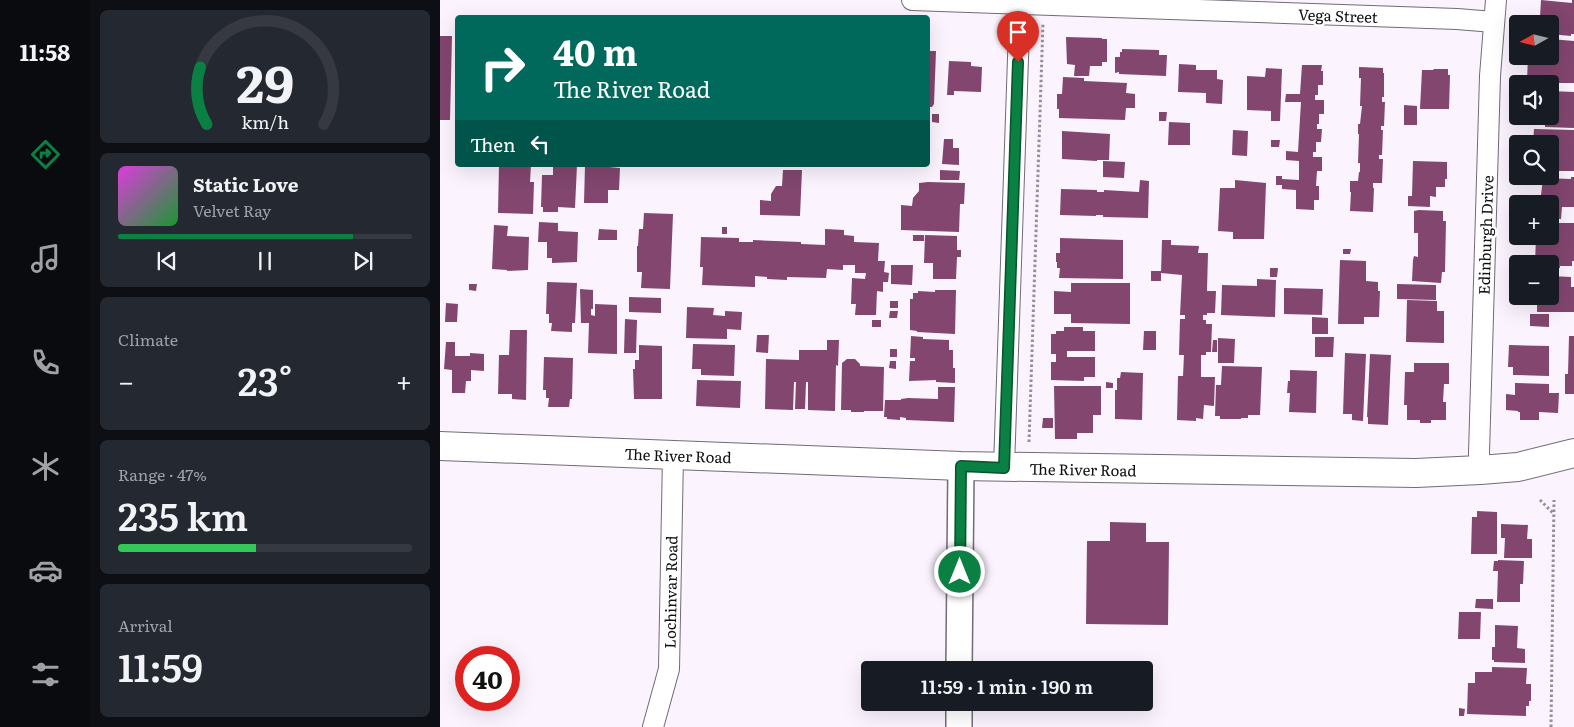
<!DOCTYPE html>
<meta charset="utf-8">
<style>
body{margin:0;font-family:Literata,serif;background:#242831;color:#f1f3f6;height:100vh;display:flex;flex-direction:column;font-size:19px;white-space:nowrap}
*{box-sizing:border-box;margin:0}
p{font-size:16px;color:#9ea1a6}
.icon{flex:none;width:28px;height:28px;fill:none;stroke:currentColor;stroke-width:2;stroke-linecap:round;stroke-linejoin:round}
.map{position:relative;flex:1;overflow:hidden}
.sheet{display:flex;flex-direction:column;gap:10px;padding:10px;background:#0d0f14;width:350px}
.sheet>*{flex:none}
.banner{position:absolute;left:15px;top:15px;width:475px;height:152px;border-radius:5px;box-shadow:0 5px 20px #0002;background:#00695c;color:#fff;overflow:hidden}
.needle{width:32px;rotate:262deg}
.buttons{position:absolute;left:1069px;top:15px;display:grid;gap:10px}
.buttons a{display:grid;place-items:center;width:50px;height:50px;border-radius:5px;background:#171b24;box-shadow:0 5px 20px #0002;font-size:25px}
.speed{position:absolute;left:15px;top:646px;display:flex;gap:10px;font-size:25px;font-weight:700;text-align:center}
.speed>*{display:grid;place-content:center;width:65px;height:65px;border-radius:50%;background:#171b24;box-shadow:0 5px 20px #0002;line-height:1}
.speed .limit{border:8px solid #d22;background:#fff;color:#111}
.pin{position:absolute;display:grid;place-items:center;width:42px;height:42px;color:#fff;margin:-51px -21px;border-radius:50% 50% 50% 0;rotate:-45deg;box-shadow:0 0 5px #0007}
.pin .icon{rotate:45deg}
.me{position:absolute;width:55px;margin:-28px;rotate:0deg;stroke-linejoin:round;filter:drop-shadow(0 0 4px #0008)}
.turn{display:flex;align-items:center;gap:18px;height:105px;padding:0 15px;font-size:22px}
.turn .icon{width:65px;height:65px;stroke-width:2.5}
.turn b{display:block;font-size:35px;line-height:42px}
.then{display:flex;align-items:center;height:48px;padding:0 15px;background:#0003;gap:10px;font-size:19px}
.big{font-size:38px;font-weight:600;line-height:1.1}
.sheet .widget{flex:1;display:flex;flex-direction:column;justify-content:center;gap:8px;min-width:0;padding:0 18px;border-radius:8px;background:#242831}
.sheet .dial{align-items:center;gap:0}
.dial svg{height:130px;overflow:visible;fill:none;stroke:#363941;stroke-width:7;stroke-linecap:round;text-anchor:middle}
.dial text{fill:#f1f3f6;stroke:none}
.song{display:flex;align-items:center;gap:15px}
.cover{width:60px;height:60px;border-radius:8px;background:linear-gradient(135deg,hsl(300 70% 55%),hsl(130 70% 35%))}
.played{height:5px;border-radius:2px;background:linear-gradient(90deg,#0b8043 80%,#363941 80%)}
.keys{display:flex;justify-content:space-around;direction:ltr}
.heat{display:flex;justify-content:space-between;align-items:center;font-size:28px;direction:ltr}
.charge{height:8px;border-radius:4px;background:linear-gradient(90deg,#34c759 47%,#363941 0)}
.trip{position:absolute;left:421px;top:661px;width:292px;height:50px;border-radius:5px;background:#171b24;box-shadow:0 5px 20px #0002;font-weight:600;line-height:50px;text-align:center}
main{display:flex;flex:1;min-height:0}
.dock{display:flex;flex-direction:column;width:90px;justify-content:space-around;align-items:center;background:#090b0e;color:#9ea1a6}
.dock .icon{width:35px;height:35px}
.dock .on{color:#0b8043}
.dock b{font-size:22px;color:#f1f3f6}
.map>svg:first-child{display:block}
.building{fill:#82466f}
.lines{fill:none;stroke-linecap:round;stroke-linejoin:round}
.minor-casing{stroke:#726b75;stroke-width:22}
.tertiary-casing{stroke:#726b75;stroke-width:28}
.secondary-casing{stroke:#726b75;stroke-width:30}
.path{stroke:#948e96;stroke-width:3;stroke-dasharray:2.5 2.5;stroke-linecap:butt}
.minor{stroke:#fff;stroke-width:20}
.tertiary{stroke:#fff;stroke-width:25}
.secondary{stroke:#fff;stroke-width:28}
.route-casing{stroke:#07532c;stroke-width:12}
.route{stroke:#0b8043;stroke-width:9}
.labels{text-anchor:middle;dominant-baseline:central;stroke-width:5;stroke-linejoin:round;paint-order:stroke}
.street-label{font-size:15px;fill:#100d11;stroke:#fff}
</style>
<main>
<nav class="dock">
<b>11:58</b>
<svg class="icon on" aria-label="directions" viewBox="0 0 24 24"><path d="M12 3l9 9-9 9-9-9zM9 14v-3h6M13 9l2 2-2 2"/></svg>
<svg class="icon" aria-label="music" viewBox="0 0 24 24"><path d="M9 18V5l10-2v13"/><circle cx="6" cy="18" r="3"/><circle cx="16" cy="16" r="3"/></svg>
<svg class="icon" aria-label="phone" viewBox="0 0 24 24"><path d="M5 4h4l2 5-3 2q2 4 5 5l2-3 5 2v4C11 20 4 13 5 4z"/></svg>
<svg class="icon" aria-label="climate" viewBox="0 0 24 24"><path d="M12 3v18M4 7l16 10M4 17L20 7"/></svg>
<svg class="icon" aria-label="car" viewBox="0 0 24 24"><path d="M5 17H2v-5l4-1 3-4h7l3 4 3 1v5h-3M9 17h6M6 11h13"/><circle cx="7" cy="17" r="2"/><circle cx="17" cy="17" r="2"/></svg>
<svg class="icon" aria-label="filters" viewBox="0 0 24 24"><path d="M4 7h16M4 17h16"/><circle cx="9" cy="7" r="2"/><circle cx="15" cy="17" r="2"/></svg>
</nav>
<section class="sheet">
<div class="widget dial"><svg viewBox="0 0 100 80">
<path d="M14 69A42 42 0 1 1 86 69"/>
<path d="M14 69A42 42 0 0 1 10 34" stroke="#0b8043"/>
<text x="50" y="56" font-size="32" font-weight="700">29</text>
<text x="50" y="72" font-size="11">km/h</text>
</svg></div>
<div class="widget">
<div class="song"><i class="cover"></i><div><b>Static Love</b><p>Velvet Ray</p></div></div>
<div class="played"></div>
<div class="keys"><svg class="icon" aria-label="previous" viewBox="0 0 24 24"><path d="M18 5L8 12l10 7zM5 5v14"/></svg><svg class="icon" aria-label="pause" viewBox="0 0 24 24"><path d="M8 5v14M16 5v14"/></svg><svg class="icon" aria-label="next" viewBox="0 0 24 24"><path d="M6 5l10 7-10 7zM19 5v14"/></svg></div>
</div>
<div class="widget"><p>Climate</p>
<div class="heat"><a>−</a><b class="big">23°</b><a>+</a></div>
</div>
<div class="widget"><p>Range · 47%</p><b class="big">235 km</b><div class="charge"></div></div>
<div class="widget"><p>Arrival</p><b class="big">11:59</b></div>
</section>
<div class="map">
<svg width="1134" height="727" viewBox="0 0 1134 727">
<rect width="100%" height="100%" fill="#fbf3fe"/>
<g class="building">
<polygon points="1101,0 1132,3 1132,0 1134,0 1134,34 1131,34 1131,36 1110,34 1110,24 1106,24 1106,17 1100,17"/>
<polygon points="0,36 12,36 10,120 0,120"/>
<polygon points="626,37 662,38 662,39 667,39 667,62 662,62 662,66 650,66 649,76 634,76 635,65 627,64"/>
<polygon points="1110,39 1134,41 1134,83 1094,83 1094,81 1087,81 1088,56 1110,56"/>
<polygon points="682,49 719,50 719,55 727,55 726,76 679,74 679,72 675,73 675,57 680,57 680,52 682,52"/>
<polygon points="488,51 496,51 494,104 492,107 488,107"/>
<polygon points="509,61 531,62 531,66 542,67 541,92 514,91 514,95 507,95"/>
<polygon points="739,64 756,65 756,70 777,70 777,79 783,80 782,104 766,103 766,93 738,92"/>
<polygon points="862,65 882,65 881,71 883,71 883,85 878,85 878,95 875,95 875,100 884,100 884,114 879,114 879,124 877,124 877,129 882,129 881,142 876,142 876,152 873,152 873,157 882,157 882,171 877,171 876,186 879,186 879,200 874,200 874,210 856,209 856,190 842,189 842,185 836,185 836,176 842,176 842,179 859,180 859,161 846,160 846,151 858,152 861,102 845,102 846,94 860,94"/>
<polygon points="919,67 943,68 943,73 944,73 944,97 942,97 942,102 945,102 944,126 941,126 941,130 943,130 942,155 939,155 939,159 943,159 942,183 933,183 933,188 934,188 933,212 910,211 911,192 910,192 910,181 918,181 919,172 920,172 920,163 918,163 919,134 918,134 918,124 920,124 922,106 920,106 921,78 919,78"/>
<polygon points="826,68 842,69 840,121 831,121 831,111 807,110 807,76 825,77"/>
<polygon points="993,69 1008,69 1008,75 1010,75 1009,109 980,109 982,70 994,70"/>
<polygon points="623,77 644,78 644,81 687,83 686,93 695,94 695,108 686,108 685,120 619,118 619,109 617,109 617,94 622,94"/>
<polygon points="1110,91 1134,92 1134,128 1105,127 1105,116 1110,116"/>
<polygon points="964,105 977,106 977,125 964,125"/>
<polygon points="719,112 727,112 726,121 719,121"/>
<polygon points="492,114 499,114 499,123 492,122"/>
<polygon points="729,122 750,123 750,145 728,145"/>
<polygon points="1094,129 1134,130 1134,171 1110,171 1110,144 1093,144"/>
<polygon points="793,130 808,131 807,156 792,155"/>
<polygon points="622,131 670,134 669,160 657,160 657,161 622,159"/>
<polygon points="504,139 513,139 513,148 519,148 519,165 502,164"/>
<polygon points="831,140 840,140 839,147 831,147"/>
<polygon points="663,161 685,162 684,178 663,177"/>
<polygon points="973,161 1007,162 1007,179 1005,179 1005,187 996,187 996,197 990,196 990,207 968,206 968,196 972,196"/>
<polygon points="59,165 91,165 90,182 94,182 93,214 58,213"/>
<polygon points="113,165 137,165 135,208 118,207 118,212 103,212 103,207 101,207 102,175 113,175"/>
<polygon points="145,165 169,165 169,167 180,168 179,190 168,190 168,203 144,203"/>
<polygon points="343,170 362,170 360,216 320,215 320,200 331,201 331,194 336,186 342,186"/>
<polygon points="500,170 520,171 519,180 500,180"/>
<polygon points="1131,177 1134,177 1134,207 1122,207 1121,219 1110,218 1110,204 1100,204 1103,178 1131,179"/>
<polygon points="700,180 709,181 708,218 663,217 663,215 656,215 656,216 620,215 621,189 657,190 657,192 664,192 664,190 699,192"/>
<polygon points="795,180 826,183 824,239 793,239 793,232 778,231 780,188 795,188"/>
<polygon points="488,182 525,183 524,204 520,204 519,232 461,230 461,205 472,206 473,198 479,191 479,183"/>
<polygon points="979,210 1003,211 1003,221 1006,221 1005,272 1002,272 1001,283 972,281 973,260 974,256 978,257 978,233 974,233 974,211"/>
<polygon points="204,213 233,214 230,289 201,288 202,272 197,272 197,246 198,246 199,229 203,229"/>
<polygon points="1110,219 1119,219 1119,223 1134,223 1134,261 1132,261 1132,266 1120,266 1120,268 1110,268 1110,264 1095,264 1096,236 1110,236"/>
<polygon points="99,222 118,223 118,231 138,232 137,262 112,263 112,258 107,258 107,242 98,242"/>
<polygon points="54,225 68,226 67,236 89,237 88,270 67,271 67,270 52,269"/>
<rect x="282" y="227" width="5" height="7"/>
<polygon points="159,229 177,230 177,240 158,240"/>
<polygon points="385,229 404,230 404,235 414,236 414,242 439,243 438,261 445,261 444,272 449,273 448,282 443,282 443,292 437,291 436,315 415,315 416,304 411,304 412,278 425,279 426,273 415,273 415,265 403,265 403,270 387,269 386,278 347,277 347,280 327,279 327,277 315,276 315,287 262,285 263,267 260,267 261,237 299,238 299,242 313,242 313,240 361,242 361,244 385,245"/>
<rect x="473" y="235" width="11" height="6"/>
<polygon points="485,235 517,236 517,250 521,250 521,257 517,257 516,279 493,279 493,263 484,263"/>
<polygon points="620,238 683,240 683,279 619,278 620,268 617,268 617,262 616,262 616,253 620,253"/>
<polygon points="722,240 731,240 731,245 759,246 758,253 768,253 767,291 776,291 775,313 767,313 767,315 763,315 763,320 766,320 766,324 772,324 771,352 766,352 766,355 761,355 761,377 775,377 774,406 764,405 763,419 756,418 756,421 737,420 738,376 743,376 744,355 739,355 740,319 745,319 745,315 740,315 742,275 721,273"/>
<polygon points="903,249 911,249 910,254 903,254"/>
<polygon points="900,260 926,261 926,281 938,282 938,291 940,291 939,317 924,317 924,324 898,324"/>
<polygon points="451,265 473,265 472,285 451,284"/>
<polygon points="830,268 838,268 837,277 830,277"/>
<rect x="711" y="271" width="10" height="10"/>
<polygon points="1110,276 1131,277 1131,287 1134,287 1134,312 1097,312 1097,305 1089,305 1089,296 1110,296"/>
<polygon points="817,279 836,280 835,317 781,315 782,285 817,286"/>
<polygon points="107,282 137,283 135,323 132,323 132,332 111,331 112,323 109,323 109,314 106,314"/>
<polygon points="631,283 690,283 690,324 631,323 631,314 614,314 614,291 631,292"/>
<polygon points="29,284 37,284 36,291 29,290"/>
<polygon points="957,284 996,285 996,300 957,299"/>
<polygon points="844,288 883,289 882,315 844,314"/>
<polygon points="140,289 153,290 153,309 151,309 151,315 155,316 155,304 177,305 177,354 148,353 149,323 141,323"/>
<polygon points="495,290 516,290 515,334 477,332 477,331 470,330 470,299 473,299 473,293 478,293 478,291 495,292"/>
<polygon points="189,297 221,298 221,313 189,312"/>
<polygon points="967,300 997,301 997,311 1004,311 1004,343 966,342"/>
<rect x="450" y="301" width="8" height="7"/>
<polygon points="6,303 18,304 17,322 5,322"/>
<polygon points="247,307 274,308 273,315 285,316 285,311 302,312 301,330 287,329 287,339 246,338"/>
<polygon points="450,311 458,311 457,318 449,318"/>
<polygon points="1090,314 1109,314 1109,327 1090,326"/>
<polygon points="872,317 888,318 888,334 872,334"/>
<polygon points="185,319 197,320 196,353 184,353"/>
<rect x="432" y="320" width="9" height="7"/>
<polygon points="624,327 643,327 643,331 655,331 655,351 627,351 627,357 655,357 655,377 644,377 644,381 611,380 611,362 616,362 616,354 611,354 611,334 616,334 616,331 624,331"/>
<polygon points="70,330 87,330 86,400 72,399 72,394 58,394 59,355 69,355"/>
<polygon points="704,331 716,331 716,350 703,350"/>
<polygon points="317,335 329,335 328,353 316,352"/>
<polygon points="471,336 483,337 483,339 509,340 509,350 513,350 513,368 515,368 515,383 496,382 496,380 469,381 470,361 475,361 475,358 470,358"/>
<polygon points="1129,336 1134,336 1134,394 1125,394 1125,374 1128,374"/>
<polygon points="875,337 894,337 893,357 875,357"/>
<polygon points="778,338 795,339 794,363 778,363"/>
<polygon points="387,340 399,340 398,366 396,365 395,411 368,410 368,382 366,382 365,409 355,409 356,382 354,382 353,410 325,409 326,359 359,360 359,350 387,350"/>
<polygon points="773,340 777,340 777,352 772,352"/>
<polygon points="6,342 15,342 15,356 30,356 30,353 44,354 44,371 31,370 31,381 26,381 25,393 12,393 12,370 4,369"/>
<polygon points="253,344 295,345 294,376 261,375 261,369 252,369"/>
<polygon points="199,345 222,346 222,399 194,399 193,369 195,369 195,360 199,360"/>
<polygon points="1069,345 1109,346 1109,376 1073,375 1073,367 1068,367"/>
<rect x="450" y="349" width="7" height="8"/>
<polygon points="905,353 926,354 923,421 912,420 912,414 903,414"/>
<polygon points="930,354 951,355 948,425 928,424 928,417 927,417"/>
<polygon points="104,357 133,358 132,399 130,399 129,407 108,407 109,398 106,398 106,390 103,390"/>
<polygon points="407,359 415,359 420,364 420,366 444,367 443,411 424,411 424,412 411,412 411,410 401,410 402,363"/>
<polygon points="450,361 456,361 456,369 449,368"/>
<polygon points="974,363 1009,363 1009,384 1004,384 1003,402 1006,402 1006,420 991,420 991,423 980,423 980,420 967,420 967,405 964,405 965,372 974,372"/>
<polygon points="782,366 822,367 820,415 808,415 808,418 801,418 801,419 780,419 780,416 775,416 776,385 781,385"/>
<polygon points="850,370 877,371 876,413 849,412 850,393 847,393 848,381 850,381"/>
<polygon points="681,372 703,373 702,420 675,419 675,390 677,390 677,378 680,378"/>
<polygon points="257,380 301,381 300,408 256,406"/>
<polygon points="666,382 673,383 673,388 666,388"/>
<polygon points="1075,383 1109,384 1109,393 1119,393 1118,413 1099,412 1099,420 1080,420 1080,412 1078,412 1078,411 1066,410 1066,394 1075,395"/>
<polygon points="614,386 661,386 661,415 653,415 653,433 637,433 637,439 615,439"/>
<polygon points="498,387 515,387 514,422 466,420 466,418 460,417 460,420 447,419 447,417 444,417 445,400 461,400 461,399 468,398 498,399"/>
<polygon points="603,418 613,418 613,428 602,428"/>
<polygon points="1037,511 1057,512 1057,554 1031,554 1032,517 1037,517"/>
<polygon points="670,522 706,523 706,542 729,542 728,625 646,624 647,541 670,541"/>
<polygon points="1061,524 1088,525 1087,539 1092,539 1092,558 1064,558 1065,538 1061,538"/>
<polygon points="1058,560 1084,561 1083,584 1080,584 1080,602 1057,602 1058,571 1053,571 1054,561 1058,561"/>
<polygon points="1036,599 1053,599 1053,609 1035,608"/>
<polygon points="1019,612 1041,612 1040,639 1018,639"/>
<polygon points="1055,625 1078,626 1077,648 1085,649 1085,663 1054,662 1054,660 1052,660 1052,647 1055,647"/>
<polygon points="1052,667 1087,668 1086,684 1091,684 1091,701 1089,701 1089,706 1086,706 1086,716 1027,714 1028,683 1035,683 1035,672 1052,672"/>
<polygon points="1019,708 1025,709 1024,716 1019,716"/>
</g>
<g class="lines">
<g class="minor-casing">
<g id="minor">
<polyline points="472,0 1017,19 1054,22"/>
<polyline points="564,467 580,0"/>
<polyline points="1040,470 1039,453 1050,76 1056,0"/>
<polyline points="213,727 229,669 233,455"/>
</g>
</g>
<g class="tertiary-casing">
<g id="tertiary">
<polyline points="519,670 521,466"/>
<polyline points="519,727 519,702"/>
</g>
</g>
<g class="secondary-casing">
<polyline id="secondary" points="0,446 521,466 976,473 1040,470 1078,467 1134,453"/>
</g>
<g class="path">
<polyline points="589,442 603,23"/>
<polyline points="1100,500 1114,514"/>
<polyline points="1111,727 1114,500"/>
</g>
<use href="#minor" class="minor"/>
<use href="#tertiary" class="tertiary"/>
<use href="#secondary" class="secondary"/>
</g>
<g class="lines">
<g class="route-casing">
<polyline id="route" points="520,572 521,466 564,468 578,62"/>
</g>
<use href="#route" class="route"/>
</g>
<g class="labels">
<g class="street-label">
<text transform="translate(898 15) rotate(2)">Vega Street</text>
<text transform="translate(1045 235) rotate(-88)">Edinburgh Drive</text>
<text transform="translate(238 455) rotate(2)">The River Road</text>
<text transform="translate(643 469) rotate(1)">The River Road</text>
<text transform="translate(230 592) rotate(-89)">Lochinvar Road</text>
</g>
</g>
</svg>
<div class="buttons">
<a><svg class="needle" viewBox="-14 -14 28 28"><path d="M0-13l5 13h-10z" fill="#e53935"/><path d="M0 13l5-13h-10z" fill="#9ea1a6"/></svg></a>
<a><svg class="icon" aria-label="sound" viewBox="0 0 24 24"><path d="M4 9h4l5-4v14l-5-4H4zM17 9q2 3 0 6"/></svg></a>
<a><svg class="icon" aria-label="search" viewBox="0 0 24 24"><circle cx="10" cy="10" r="6"/><path d="M15 15l6 6"/></svg></a>
<a>+</a>
<a>−</a>
</div>
<div class="speed"><div class="limit">40</div></div>
<div class="pin" style="left:578px;top:62px;background:#d93025"><svg class="icon" aria-label="arrive" viewBox="0 0 24 24"><path d="M6 21V4h12l-3 4 3 4H6"/></svg></div>
<svg class="me" style="left:520px;top:572px" viewBox="-20 -20 40 40"><circle r="17" fill="#0b8043" stroke="#fff" stroke-width="3"/><path d="M0-11L8 9 0 5-8 9z" fill="#fff"/></svg>
<div class="trip">11:59 · 1 min · 190 m</div>
<div class="banner">
<div class="turn"><svg class="icon" aria-label="right" viewBox="0 0 24 24"><path d="M7 20v-9h11M14 6l5 5-5 5"/></svg><div><b>40 m</b>The River Road</div></div>
<div class="then">Then<svg class="icon" aria-label="left" viewBox="0 0 24 24"><path d="M17 20v-9H6M10 6l-5 5 5 5"/></svg></div>
</div>
</div>
</main>
